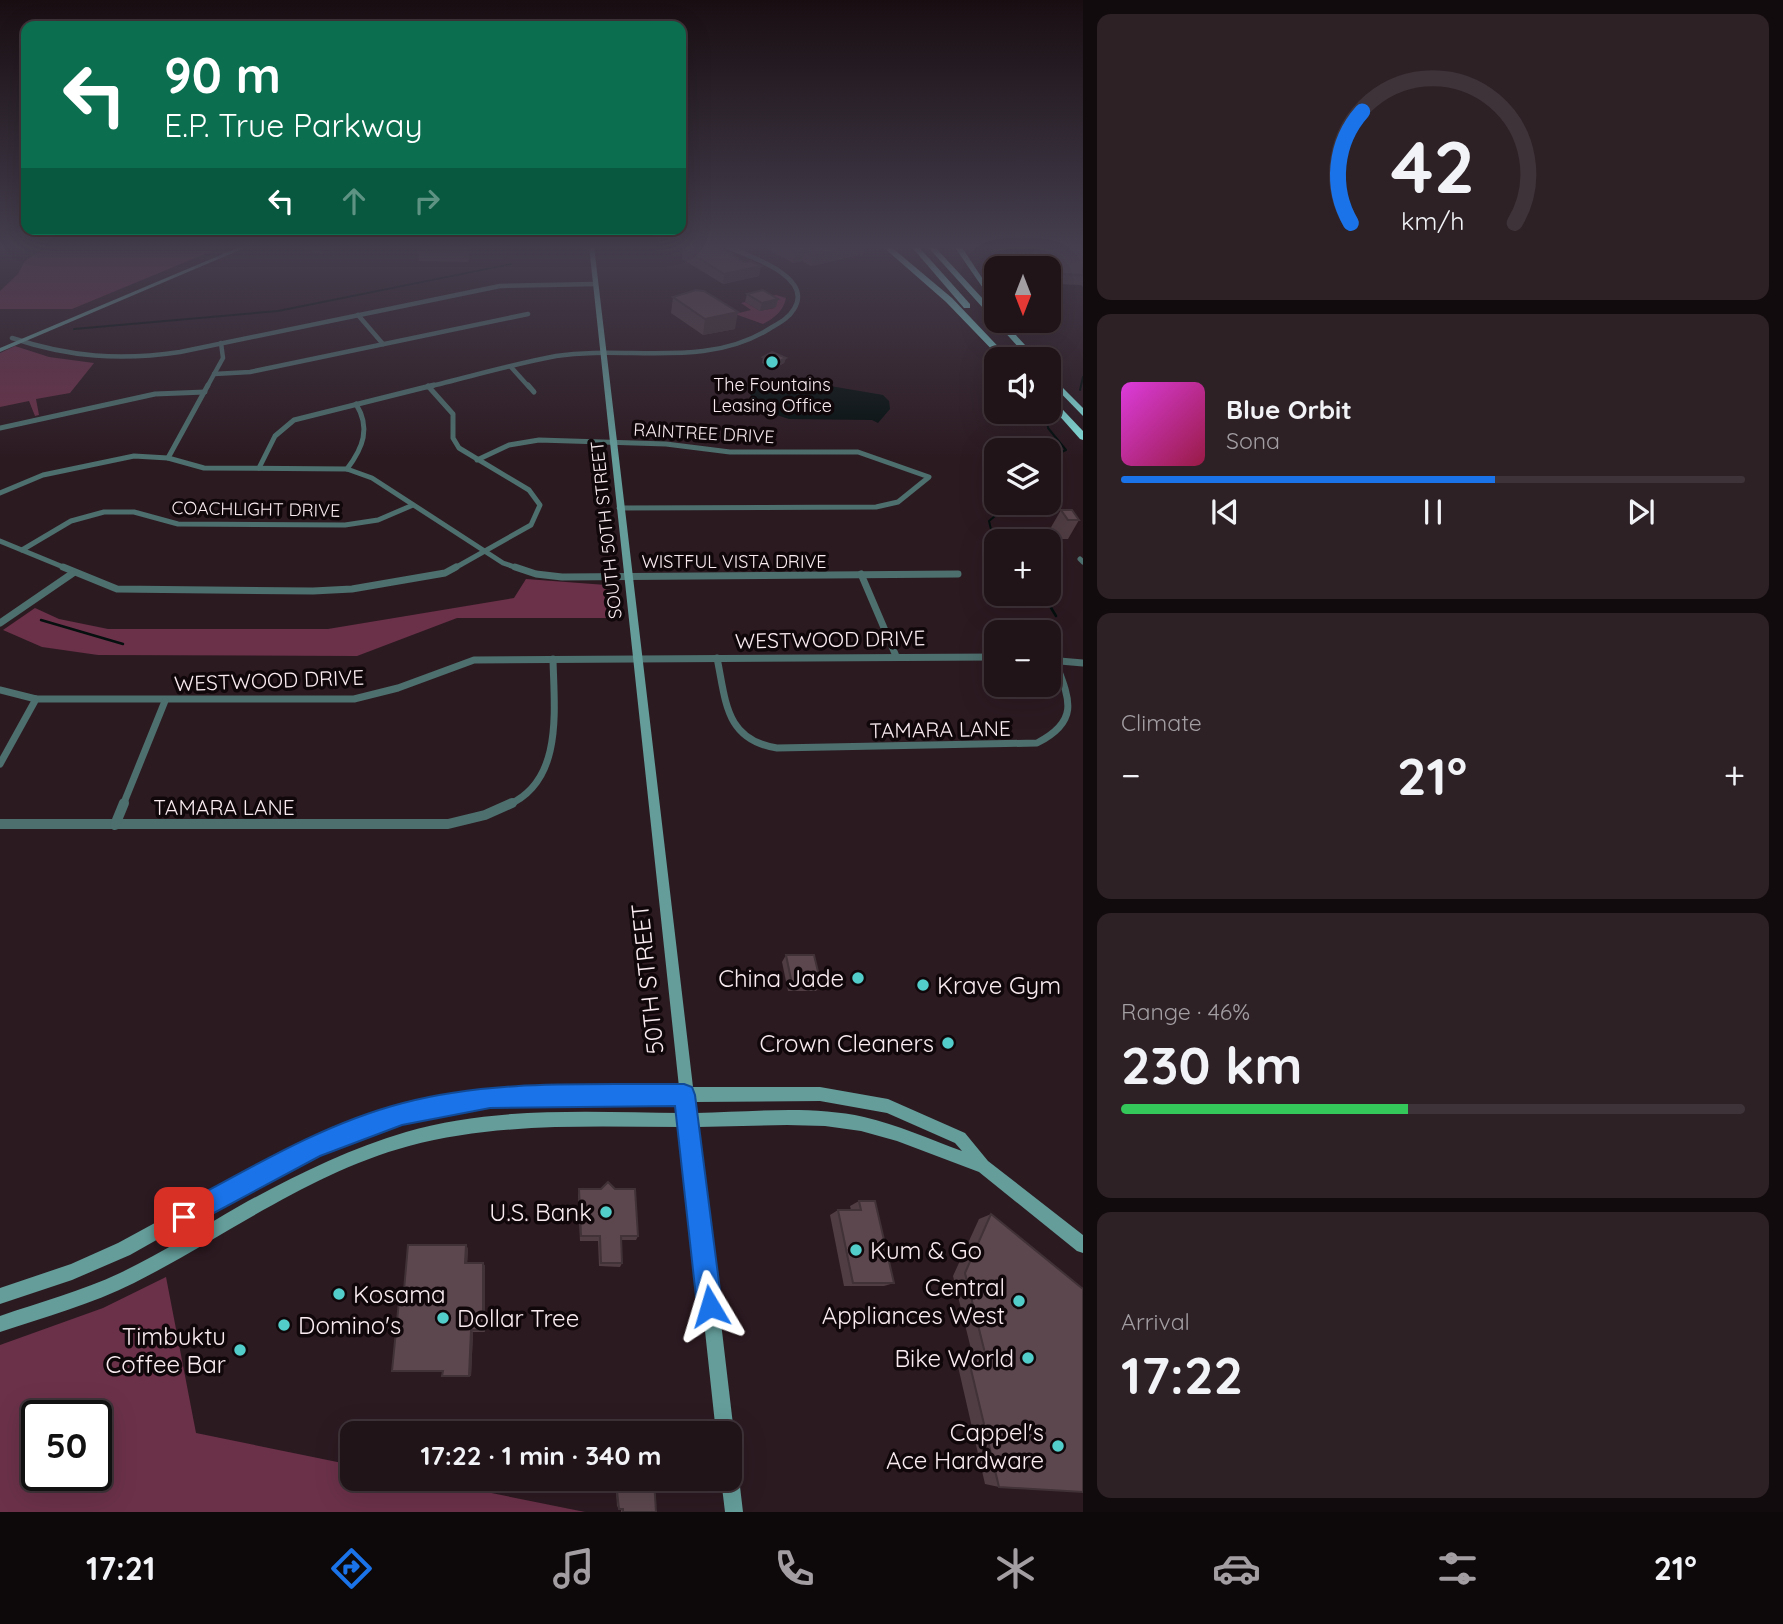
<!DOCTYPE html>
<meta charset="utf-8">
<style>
body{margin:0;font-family:Quicksand,sans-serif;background:#2d2126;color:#f1f3f6;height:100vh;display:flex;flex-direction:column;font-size:26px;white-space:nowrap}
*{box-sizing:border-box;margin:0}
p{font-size:23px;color:#a29ea2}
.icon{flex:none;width:38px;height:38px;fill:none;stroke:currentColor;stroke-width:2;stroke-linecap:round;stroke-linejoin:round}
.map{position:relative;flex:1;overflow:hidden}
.panel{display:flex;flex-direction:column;gap:14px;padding:14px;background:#120b0e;width:700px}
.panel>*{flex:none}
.guide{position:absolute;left:21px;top:21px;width:665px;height:214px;border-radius:14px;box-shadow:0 7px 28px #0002,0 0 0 2px #3e3338;background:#0b6e4f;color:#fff;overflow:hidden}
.needle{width:46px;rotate:180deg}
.controls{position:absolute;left:984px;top:256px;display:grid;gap:14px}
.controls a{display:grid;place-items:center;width:77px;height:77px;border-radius:14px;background:#211419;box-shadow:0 7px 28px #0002,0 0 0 2px #3e3338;font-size:35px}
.speed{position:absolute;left:21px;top:1400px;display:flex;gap:14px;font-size:35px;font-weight:700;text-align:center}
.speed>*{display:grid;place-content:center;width:91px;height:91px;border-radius:50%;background:#211419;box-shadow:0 7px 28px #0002,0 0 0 2px #3e3338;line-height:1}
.speed .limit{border:4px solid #111;border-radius:10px;background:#fff;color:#111}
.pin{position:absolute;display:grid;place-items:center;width:60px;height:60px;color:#fff;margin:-30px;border-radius:14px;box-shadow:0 4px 10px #0006}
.me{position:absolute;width:77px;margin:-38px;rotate:353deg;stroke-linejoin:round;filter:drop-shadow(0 0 5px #0008)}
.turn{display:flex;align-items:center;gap:24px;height:147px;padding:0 28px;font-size:32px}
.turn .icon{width:91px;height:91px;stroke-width:2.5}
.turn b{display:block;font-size:49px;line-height:60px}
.lanes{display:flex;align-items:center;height:66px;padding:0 28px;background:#0003;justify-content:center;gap:35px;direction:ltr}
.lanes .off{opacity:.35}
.big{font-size:52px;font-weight:800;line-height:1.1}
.panel .tile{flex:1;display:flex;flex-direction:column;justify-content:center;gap:10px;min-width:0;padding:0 24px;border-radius:14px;background:#2d2126}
.panel .dial{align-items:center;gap:0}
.dial svg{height:182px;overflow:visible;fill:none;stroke:#3e3338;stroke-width:7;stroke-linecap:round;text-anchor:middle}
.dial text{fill:#f1f3f6;stroke:none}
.song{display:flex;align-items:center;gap:21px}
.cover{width:84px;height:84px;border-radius:10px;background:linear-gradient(135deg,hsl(300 70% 55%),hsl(340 70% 35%))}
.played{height:7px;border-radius:4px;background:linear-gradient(90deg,#1a73e8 60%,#3e3338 60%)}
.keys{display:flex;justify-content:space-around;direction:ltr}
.heat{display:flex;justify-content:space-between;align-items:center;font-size:38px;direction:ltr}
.charge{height:10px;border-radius:5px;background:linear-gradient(90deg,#34c759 46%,#3e3338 0)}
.trip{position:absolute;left:340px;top:1421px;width:402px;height:70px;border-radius:14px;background:#211419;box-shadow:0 7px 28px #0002,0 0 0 2px #3e3338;font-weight:800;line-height:70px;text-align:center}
.dock{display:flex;height:112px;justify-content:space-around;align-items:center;background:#0d080a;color:#a29ea2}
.dock .icon{width:49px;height:49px}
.dock .current{color:#1a73e8}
.dock b{font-size:32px;color:#f1f3f6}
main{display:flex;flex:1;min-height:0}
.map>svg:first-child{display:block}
.green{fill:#6b3149;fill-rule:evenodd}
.water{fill:#05100f}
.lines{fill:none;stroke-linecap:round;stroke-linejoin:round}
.stream-far1{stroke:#05100f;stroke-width:2}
.stream{stroke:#05100f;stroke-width:2.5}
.street-far3{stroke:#4d6f6d;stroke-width:4.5}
.street-far2{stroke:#4d6f6d;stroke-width:5}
.street-far1{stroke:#4d6f6d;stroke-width:7}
.street{stroke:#4d6f6d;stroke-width:10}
.secondary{fill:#649d9a;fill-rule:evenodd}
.highway{fill:#84e0dc;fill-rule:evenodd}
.wall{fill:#4f3d43}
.shaded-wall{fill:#403237}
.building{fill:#5c474e;stroke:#403237;stroke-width:2}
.route{fill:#1a73e8;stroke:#114b97;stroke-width:2}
.poi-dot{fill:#53cdc9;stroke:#0f070a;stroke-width:2.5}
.labels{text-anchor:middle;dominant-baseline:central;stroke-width:7;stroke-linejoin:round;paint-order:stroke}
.far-poi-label{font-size:18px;fill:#f9ebf0;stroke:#0f070a}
.far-street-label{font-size:18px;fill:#f9ebf0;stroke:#0f070a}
.street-label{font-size:21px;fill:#f9ebf0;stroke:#0f070a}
.near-poi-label{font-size:24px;fill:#f9ebf0;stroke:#0f070a;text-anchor:end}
.near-street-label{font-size:24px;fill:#f9ebf0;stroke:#0f070a}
</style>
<main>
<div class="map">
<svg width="1083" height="1512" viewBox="0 0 1083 1512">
<rect width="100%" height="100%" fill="#2c1a21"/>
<g class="green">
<polygon points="48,246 224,246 72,309 0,309 0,291 18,274 25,261"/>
<path d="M776,295L786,298C783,312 774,318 763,324L735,314L751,310L741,303L745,302L760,311L775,308L761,298Z"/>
<polygon points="15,346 49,357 94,363 70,393 36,399 39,415 35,416 29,401 0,407 0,353"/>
<polygon points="526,579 606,585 610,589 612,618 457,618 357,656 98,655 42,647 3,630 35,608 59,619 108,629 328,629 514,598"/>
<path d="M166,1277L196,1433L352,1465V1479H422L585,1512H0V1345L103,1308ZM37,1416H96V1475H37Z"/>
</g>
<polygon class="water" points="783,378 883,395 889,401 890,409 878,423 872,420 789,419 758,409 750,394 751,386"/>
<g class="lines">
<g class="stream-far1">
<polyline points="74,329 278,311 511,264"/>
<polyline points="1080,390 1083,377"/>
<polyline points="1047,420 1048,428 1066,450 1048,458"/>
<polyline points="996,550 989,521 1012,502"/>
</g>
<g class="stream">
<polyline points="1042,593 1056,616"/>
<polyline points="41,620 123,644"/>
</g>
<g class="street-far3">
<polyline points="358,315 383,344"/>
<path d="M12,338C69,357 120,361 180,352L500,286L595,284"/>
<polyline points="511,367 529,387"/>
<polyline points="214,374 250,372 528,314"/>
<polyline points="207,387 223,358 221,343"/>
<path d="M427,387C469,377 513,364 556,356C627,345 705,369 769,329C779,323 788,319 794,309C815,276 746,255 725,246"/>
</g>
<g class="street-far2">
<polyline points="528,385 534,392"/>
<polyline points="428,386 453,414 453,438 459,448 529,490 540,505 531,525 453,569"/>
<polyline points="0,428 155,394 205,392"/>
<polyline points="168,458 208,385"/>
<polyline points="477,460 509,445 539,440 666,444 730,452 858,452 929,477 898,502 876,507 619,508"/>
<polyline points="259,468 275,436 294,420 434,385"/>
<path d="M347,469C363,448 371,428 356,404"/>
<polyline points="0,493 43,475 134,456 168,458 204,468 347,469 372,478 503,563 520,569"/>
<polyline points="0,541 68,569"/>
<polyline points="22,550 71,521 104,512 134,512 178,524 345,525 378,520 413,505"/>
<polyline points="1080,559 1083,562"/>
</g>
<g class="street-far1">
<polyline points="63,567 117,589 313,591 352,589 445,573 456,567"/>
<polyline points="515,567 536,574 562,577 958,574"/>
<polyline points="861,574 896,656"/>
<polyline points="0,623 73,573"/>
<path d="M717,658C726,701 725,740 777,748L1037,743C1080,721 1070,700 1055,661"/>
<polyline points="1048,660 1083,663"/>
<polyline points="0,690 36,699 354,699 398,688 474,660 996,657"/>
<polyline points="0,764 36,699"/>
<polyline points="123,805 165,701"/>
<path d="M508,805C564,781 554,709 553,659"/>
</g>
<g class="street">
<polyline points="0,824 448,824 485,815 512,803"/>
<polyline points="115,825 124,803"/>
</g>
<g class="secondary">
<polygon points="242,246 249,246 0,352 0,348"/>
<path d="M589,246H594L693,1087H820L888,1099L965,1133L988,1161L1083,1235V1253L1077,1251L979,1172L897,1141L861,1131L825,1126L787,1125L698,1127L734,1433L730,1440V1433H716L683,1127C592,1127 498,1122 409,1146C309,1173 225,1237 134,1283C92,1304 45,1317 0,1332V1316C40,1302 82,1291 120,1273C162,1253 201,1228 241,1205C294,1176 348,1149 406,1132C495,1106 591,1112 682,1113L680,1102H550L446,1110L359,1135L275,1173L130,1255L72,1280L0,1304V1288L71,1264L118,1243L265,1163L358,1121L446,1096L550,1088L679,1087ZM820,1101L887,1113L955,1143L962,1151C929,1139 898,1125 864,1117C810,1105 751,1112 696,1113L695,1102Z"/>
<polygon points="730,1469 736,1472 739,1478 743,1512 725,1512 721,1479 730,1479"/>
</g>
<g class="highway">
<polygon points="882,246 890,246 952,298 1010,359 1001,359 946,302"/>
<polygon points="911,246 918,246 970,304 970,308 964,308"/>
<polygon points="927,246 934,246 996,313 996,320 1002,320 1038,359 1029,359"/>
<polygon points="954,246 961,246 996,299 996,307"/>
<polygon points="1048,373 1083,408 1083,416 1048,380"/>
<polygon points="1048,394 1083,431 1083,440 1080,439 1048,403"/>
</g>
</g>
<g class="wall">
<polygon points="303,246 338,246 323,254 304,250"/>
<polygon points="772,246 866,246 864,254 811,266 802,261 793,263 771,251"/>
<polygon points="683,248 759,276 723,284 682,259"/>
<polygon points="1035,248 1083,248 1083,287 1081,285 1057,284 1048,276 1048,268 1040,268 1030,258"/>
<polygon points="470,249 468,262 419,261 418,251"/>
<polygon points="747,294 778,299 776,307 760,311 745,302"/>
<polygon points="673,297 735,329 703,335 671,313"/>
<polygon points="763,357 786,358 784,363 775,368 762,363"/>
<polygon points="1061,510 1079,520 1068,539 1056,539 1050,529"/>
<polygon points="786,955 821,984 816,991 788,991 782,962"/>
<polygon points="579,1189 638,1236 636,1240 621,1240 622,1263 620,1267 599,1266 598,1241 580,1241 578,1195"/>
<polygon points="859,1201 894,1283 884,1286 844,1286 830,1215 838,1210 851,1210 850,1206"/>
<polygon points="991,1214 999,1487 985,1484 957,1362 959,1354 972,1353 953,1276 979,1219"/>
<polygon points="466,1245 468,1249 467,1263 483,1263 485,1266 485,1332 473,1332 471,1376 442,1376 443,1372 392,1371 403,1301"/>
<polygon points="654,1479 656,1512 621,1512 621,1509 619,1509 617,1506 616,1491 575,1492 574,1489 574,1486"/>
</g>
<g class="shaded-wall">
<polygon points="321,246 338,246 323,254"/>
<polygon points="468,246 470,246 470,249 468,262"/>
<polygon points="855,246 866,246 864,254 811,266 813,256"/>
<polygon points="805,251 802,261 793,263 796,253"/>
<polygon points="761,266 759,276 723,284 724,274"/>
<polygon points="778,299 776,307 760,311 762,303"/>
<polygon points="738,312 735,329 703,335 705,319"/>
<polygon points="786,358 784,363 775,368 777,362"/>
<polygon points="466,1245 468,1249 467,1266 465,1263"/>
<polygon points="483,1263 485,1266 485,1332 483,1330"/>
<polygon points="471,1330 473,1332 471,1376 469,1376"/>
</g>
<g class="building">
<polygon points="419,246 468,246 467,252 418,251"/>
<polygon points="702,246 716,246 744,262 750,261 761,266 724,274 683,248"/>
<polygon points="783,246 855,246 813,256 805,251 796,253"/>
<polygon points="1035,248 1083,248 1083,275 1062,274"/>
<polygon points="696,290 704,291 738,312 705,319 673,297"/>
<polygon points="763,290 778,299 762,303 747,294"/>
<polygon points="772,352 786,358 777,362 763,357"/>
<polygon points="1061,510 1072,510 1079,520 1068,520"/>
<polygon points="786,955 814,955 821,984 792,984"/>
<polygon points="608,1182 615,1189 635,1189 638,1236 621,1236 622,1263 601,1263 600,1236 581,1236 579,1189 601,1189"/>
<polygon points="859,1201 875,1201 894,1283 853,1283 838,1210 861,1210"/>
<polygon points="991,1214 1083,1289 1083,1492 999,1487 969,1361 972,1353 987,1361 965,1273"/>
<polygon points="408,1245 466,1245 465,1263 483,1263 483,1330 471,1330 469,1376 442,1376 443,1371 392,1371 399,1301 403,1301"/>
<polygon points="567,1427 588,1427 589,1431 604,1431 604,1433 553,1433 553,1432 567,1432"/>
<polygon points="553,1479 654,1479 656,1512 623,1512 623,1509 619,1509 617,1491 575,1492 575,1486 553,1486"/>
</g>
<linearGradient id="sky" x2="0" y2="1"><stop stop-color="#180e12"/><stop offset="0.54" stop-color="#453e4e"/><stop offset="1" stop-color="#453e4e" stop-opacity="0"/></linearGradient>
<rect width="1083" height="458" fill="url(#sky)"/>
<path class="route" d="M684,1084L692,1087L695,1095L722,1306L718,1315L710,1319L701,1315L697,1306L675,1106L490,1108L402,1125L320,1156L184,1229L176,1225L173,1217L176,1208C249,1169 322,1124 403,1103C494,1079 590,1085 684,1084Z"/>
<g class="poi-dot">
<circle cx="772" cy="362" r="7"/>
<circle cx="858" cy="978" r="7"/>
<circle cx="923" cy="985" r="7"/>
<circle cx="948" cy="1043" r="7"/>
<circle cx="606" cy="1212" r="7"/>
<circle cx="856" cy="1250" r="7"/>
<circle cx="339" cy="1294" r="7"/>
<circle cx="1019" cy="1301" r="7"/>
<circle cx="443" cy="1318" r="7"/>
<circle cx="284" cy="1325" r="7"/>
<circle cx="240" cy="1350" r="7"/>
<circle cx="1028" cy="1358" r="7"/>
<circle cx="1058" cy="1446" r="7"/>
</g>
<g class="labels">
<g class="far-poi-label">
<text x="772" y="384">The Fountains<tspan x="772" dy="21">Leasing Office</tspan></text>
</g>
<g class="far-street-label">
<text transform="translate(704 433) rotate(3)">RAINTREE DRIVE</text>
<text transform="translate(256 509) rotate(1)">COACHLIGHT DRIVE</text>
<text transform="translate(606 530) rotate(-96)">SOUTH 50TH STREET</text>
<text x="734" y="561">WISTFUL VISTA DRIVE</text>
</g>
<g class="street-label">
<text transform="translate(830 639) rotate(-1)">WESTWOOD DRIVE</text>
<text transform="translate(269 680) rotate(-2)">WESTWOOD DRIVE</text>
<text transform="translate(940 729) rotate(-1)">TAMARA LANE</text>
<text x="224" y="807">TAMARA LANE</text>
</g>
<g class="near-poi-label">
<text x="844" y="978">China Jade</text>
<text x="937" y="985" text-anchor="start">Krave Gym</text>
<text x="934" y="1043">Crown Cleaners</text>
<text x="592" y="1212">U.S. Bank</text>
<text x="870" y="1250" text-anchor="start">Kum &amp; Go</text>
<text x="1005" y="1287">Central<tspan x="1005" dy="28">Appliances West</tspan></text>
<text x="353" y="1294" text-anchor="start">Kosama</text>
<text x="457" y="1318" text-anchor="start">Dollar Tree</text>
<text x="298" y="1325" text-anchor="start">Domino's</text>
<text x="226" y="1336">Timbuktu<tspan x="226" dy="28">Coffee Bar</tspan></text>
<text x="1014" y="1358">Bike World</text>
<text x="1044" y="1432">Cappel's<tspan x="1044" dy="28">Ace Hardware</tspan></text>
</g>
<g class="near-street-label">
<text transform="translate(647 979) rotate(-96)">50TH STREET</text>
</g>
</g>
</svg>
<div class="controls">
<a><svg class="needle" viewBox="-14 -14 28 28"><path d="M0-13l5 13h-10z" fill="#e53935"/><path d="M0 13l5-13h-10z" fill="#a29ea2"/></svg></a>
<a><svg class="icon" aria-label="sound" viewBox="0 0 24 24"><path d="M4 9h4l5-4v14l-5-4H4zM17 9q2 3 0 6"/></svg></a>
<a><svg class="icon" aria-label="layers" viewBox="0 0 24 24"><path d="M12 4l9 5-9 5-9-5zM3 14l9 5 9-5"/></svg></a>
<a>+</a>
<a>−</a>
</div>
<div class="speed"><div class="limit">50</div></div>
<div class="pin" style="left:184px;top:1217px;background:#d93025"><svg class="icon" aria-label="arrive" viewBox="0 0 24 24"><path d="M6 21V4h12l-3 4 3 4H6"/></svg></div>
<svg class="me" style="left:710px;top:1306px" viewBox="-20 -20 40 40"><path d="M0-17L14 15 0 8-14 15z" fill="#1a73e8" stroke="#fff" stroke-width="4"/></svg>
<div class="trip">17:22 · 1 min · 340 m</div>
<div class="guide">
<div class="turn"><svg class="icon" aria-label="left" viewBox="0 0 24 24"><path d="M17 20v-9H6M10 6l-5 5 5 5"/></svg><div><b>90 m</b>E.P. True Parkway</div></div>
<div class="lanes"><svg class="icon" aria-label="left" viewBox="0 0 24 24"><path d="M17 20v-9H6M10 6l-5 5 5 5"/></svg><svg class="icon off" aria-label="ahead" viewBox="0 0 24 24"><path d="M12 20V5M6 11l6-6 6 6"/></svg><svg class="icon off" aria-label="right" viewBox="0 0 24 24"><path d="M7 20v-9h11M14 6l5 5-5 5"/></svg></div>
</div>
</div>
<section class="panel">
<div class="tile dial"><svg viewBox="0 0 100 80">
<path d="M14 69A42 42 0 1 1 86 69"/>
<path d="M14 69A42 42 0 0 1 19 20" stroke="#1a73e8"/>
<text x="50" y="56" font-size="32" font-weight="700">42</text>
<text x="50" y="72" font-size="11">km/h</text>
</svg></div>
<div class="tile">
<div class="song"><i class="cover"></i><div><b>Blue Orbit</b><p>Sona</p></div></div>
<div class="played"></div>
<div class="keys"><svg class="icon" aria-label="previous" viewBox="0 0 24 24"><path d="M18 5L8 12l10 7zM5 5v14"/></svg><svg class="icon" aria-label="pause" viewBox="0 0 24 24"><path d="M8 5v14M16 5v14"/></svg><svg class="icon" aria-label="next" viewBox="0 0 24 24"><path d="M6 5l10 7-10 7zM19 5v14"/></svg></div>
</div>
<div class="tile"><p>Climate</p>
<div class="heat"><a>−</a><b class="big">21°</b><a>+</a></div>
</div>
<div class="tile"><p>Range · 46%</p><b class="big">230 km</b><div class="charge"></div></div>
<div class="tile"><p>Arrival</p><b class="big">17:22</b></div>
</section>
</main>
<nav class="dock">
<b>17:21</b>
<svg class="icon current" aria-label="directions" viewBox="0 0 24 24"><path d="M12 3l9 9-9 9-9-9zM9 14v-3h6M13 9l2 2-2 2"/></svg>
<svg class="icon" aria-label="music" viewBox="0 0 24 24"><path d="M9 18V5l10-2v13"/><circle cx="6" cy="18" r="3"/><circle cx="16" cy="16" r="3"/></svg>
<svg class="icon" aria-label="phone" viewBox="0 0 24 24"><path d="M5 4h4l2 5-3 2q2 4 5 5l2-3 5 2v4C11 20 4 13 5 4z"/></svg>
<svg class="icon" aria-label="climate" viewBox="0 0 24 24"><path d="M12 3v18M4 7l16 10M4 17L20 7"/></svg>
<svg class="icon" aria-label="car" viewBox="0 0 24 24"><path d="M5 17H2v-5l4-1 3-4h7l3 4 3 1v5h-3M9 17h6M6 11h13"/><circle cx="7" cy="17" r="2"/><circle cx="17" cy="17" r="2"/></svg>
<svg class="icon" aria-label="filters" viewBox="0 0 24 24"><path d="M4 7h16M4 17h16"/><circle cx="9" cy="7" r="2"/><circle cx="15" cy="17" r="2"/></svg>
<b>21°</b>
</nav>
